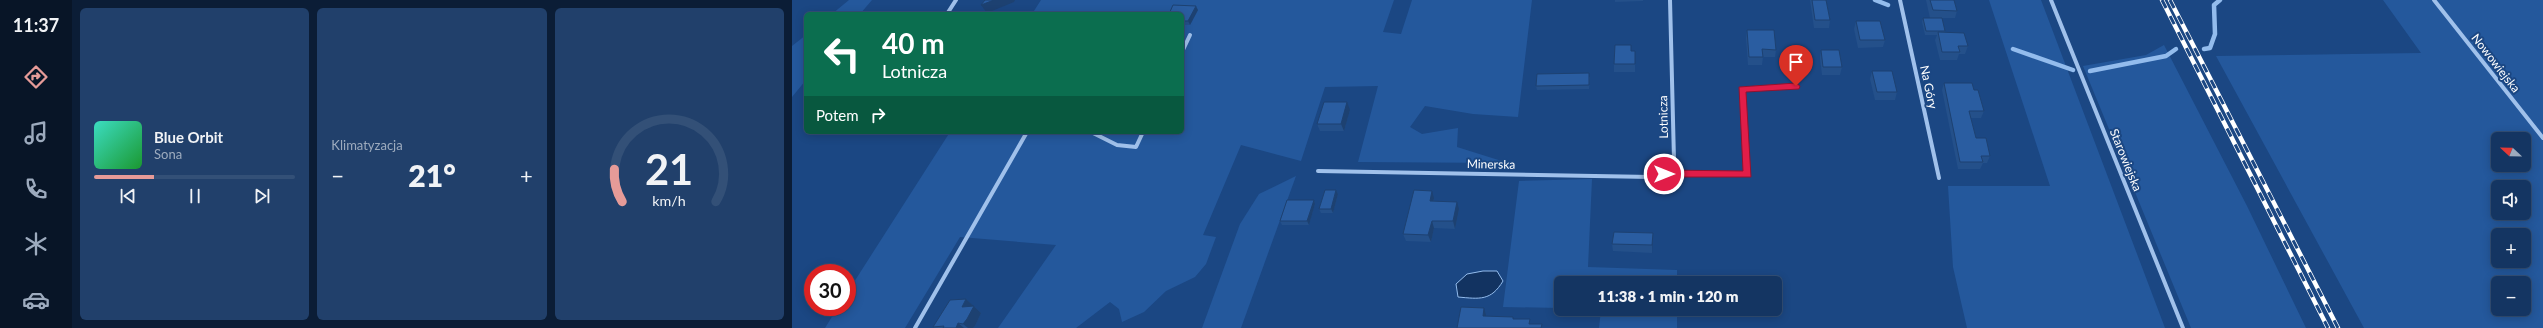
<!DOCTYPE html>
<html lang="pl">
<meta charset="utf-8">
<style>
body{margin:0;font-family:Lato,sans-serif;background:#21406b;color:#f1f3f6;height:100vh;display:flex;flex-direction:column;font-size:15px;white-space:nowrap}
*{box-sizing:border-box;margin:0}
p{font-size:13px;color:#9dabbe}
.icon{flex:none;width:22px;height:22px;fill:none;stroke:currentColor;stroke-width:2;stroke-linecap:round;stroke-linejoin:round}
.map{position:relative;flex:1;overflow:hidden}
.details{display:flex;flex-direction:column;gap:8px;padding:8px;background:#0b1d36;width:720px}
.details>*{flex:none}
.top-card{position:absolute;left:12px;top:12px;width:380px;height:122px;border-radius:6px;box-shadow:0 2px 10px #0003,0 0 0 1px #335077;background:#0b6e4f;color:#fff;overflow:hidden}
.needle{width:26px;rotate:292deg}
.tools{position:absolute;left:1699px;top:132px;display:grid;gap:8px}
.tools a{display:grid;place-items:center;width:40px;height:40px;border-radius:6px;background:#143562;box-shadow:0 2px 10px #0003,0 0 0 1px #335077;font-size:20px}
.speed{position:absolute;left:12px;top:264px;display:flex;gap:8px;font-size:20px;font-weight:700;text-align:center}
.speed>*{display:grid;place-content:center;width:52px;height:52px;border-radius:50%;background:#143562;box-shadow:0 2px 10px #0003,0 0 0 1px #335077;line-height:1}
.speed .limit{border:6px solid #d22;background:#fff;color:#111}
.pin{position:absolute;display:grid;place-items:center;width:34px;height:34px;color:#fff;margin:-41px -17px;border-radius:50% 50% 50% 0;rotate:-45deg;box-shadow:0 0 4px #0007}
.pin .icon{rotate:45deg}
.me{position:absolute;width:44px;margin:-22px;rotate:90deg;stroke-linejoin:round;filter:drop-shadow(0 0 3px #0008)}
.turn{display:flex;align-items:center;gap:14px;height:84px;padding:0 12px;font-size:18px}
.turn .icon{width:52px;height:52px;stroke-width:2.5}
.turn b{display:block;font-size:28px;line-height:34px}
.then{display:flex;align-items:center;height:38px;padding:0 12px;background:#0003;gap:8px;font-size:15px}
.big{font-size:30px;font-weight:800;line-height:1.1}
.details .tile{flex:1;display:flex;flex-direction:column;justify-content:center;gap:6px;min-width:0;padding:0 14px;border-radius:6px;background:#21406b}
.details .dial{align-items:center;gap:0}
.dial svg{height:104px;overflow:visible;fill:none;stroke:#335077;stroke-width:7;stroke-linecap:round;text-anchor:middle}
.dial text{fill:#f1f3f6;stroke:none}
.song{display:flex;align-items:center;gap:12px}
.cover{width:48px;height:48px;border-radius:6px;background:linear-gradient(135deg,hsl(170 70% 55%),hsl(130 70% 35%))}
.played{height:4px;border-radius:2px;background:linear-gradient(90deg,#e69b98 30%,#335077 30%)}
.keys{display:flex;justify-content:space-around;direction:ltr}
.heat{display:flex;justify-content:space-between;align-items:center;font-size:22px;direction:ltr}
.details .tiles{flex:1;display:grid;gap:8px;grid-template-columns:repeat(3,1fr)}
.trip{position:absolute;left:762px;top:276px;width:228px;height:40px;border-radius:6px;background:#143562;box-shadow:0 2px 10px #0003,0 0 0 1px #335077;font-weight:800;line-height:40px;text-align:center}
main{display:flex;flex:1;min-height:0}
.tabs{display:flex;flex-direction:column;width:72px;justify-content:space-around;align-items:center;background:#081527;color:#9dabbe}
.tabs .icon{width:28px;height:28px}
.tabs .on{color:#e69b98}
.tabs b{font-size:18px;color:#f1f3f6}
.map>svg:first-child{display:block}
.green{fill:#24589c;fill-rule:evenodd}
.water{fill:#123361;stroke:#93bced}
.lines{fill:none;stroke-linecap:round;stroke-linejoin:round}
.stream{stroke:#93bced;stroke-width:4.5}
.minor{stroke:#a0c1eb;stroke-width:4}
.rail-casing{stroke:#fff;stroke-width:4.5}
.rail{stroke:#1b4783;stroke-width:3;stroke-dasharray:9;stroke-linecap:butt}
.wall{fill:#24508a}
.shaded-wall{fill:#1d4171}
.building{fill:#2a5da1;stroke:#1d4171}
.route{fill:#e11d48;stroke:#92132f}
.labels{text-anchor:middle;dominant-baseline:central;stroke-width:4;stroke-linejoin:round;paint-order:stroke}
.street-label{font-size:12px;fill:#fff;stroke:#1b4783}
</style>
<main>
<nav class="tabs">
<b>11:37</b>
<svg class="icon on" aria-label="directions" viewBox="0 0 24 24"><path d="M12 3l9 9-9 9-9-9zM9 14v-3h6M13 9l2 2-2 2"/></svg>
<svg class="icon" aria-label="music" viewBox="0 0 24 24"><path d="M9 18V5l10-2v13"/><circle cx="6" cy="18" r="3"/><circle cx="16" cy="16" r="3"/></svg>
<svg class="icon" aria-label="phone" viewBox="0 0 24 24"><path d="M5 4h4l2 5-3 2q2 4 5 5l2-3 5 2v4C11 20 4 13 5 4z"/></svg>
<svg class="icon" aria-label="climate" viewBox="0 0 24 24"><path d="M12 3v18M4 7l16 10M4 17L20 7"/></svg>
<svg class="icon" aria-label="car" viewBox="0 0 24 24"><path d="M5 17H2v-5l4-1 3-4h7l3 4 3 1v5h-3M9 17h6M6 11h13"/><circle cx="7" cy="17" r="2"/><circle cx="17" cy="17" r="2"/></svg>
</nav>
<section class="details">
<div class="tiles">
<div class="tile">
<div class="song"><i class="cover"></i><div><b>Blue Orbit</b><p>Sona</p></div></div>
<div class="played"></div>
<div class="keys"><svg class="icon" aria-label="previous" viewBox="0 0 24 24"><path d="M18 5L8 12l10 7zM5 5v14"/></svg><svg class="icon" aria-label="pause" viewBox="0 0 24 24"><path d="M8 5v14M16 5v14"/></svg><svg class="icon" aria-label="next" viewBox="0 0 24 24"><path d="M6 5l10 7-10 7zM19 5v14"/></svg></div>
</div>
<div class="tile"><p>Klimatyzacja</p>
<div class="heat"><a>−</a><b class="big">21°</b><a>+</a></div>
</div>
<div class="tile dial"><svg viewBox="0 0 100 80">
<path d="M14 69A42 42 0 1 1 86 69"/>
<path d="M14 69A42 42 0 0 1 8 44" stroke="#e69b98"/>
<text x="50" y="56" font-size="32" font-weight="700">21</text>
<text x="50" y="72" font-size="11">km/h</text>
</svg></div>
</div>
</section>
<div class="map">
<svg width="1751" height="328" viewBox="0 0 1751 328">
<rect width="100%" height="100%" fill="#1b4783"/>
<g class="green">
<polygon points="57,0 80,0 68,14 40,14"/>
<polygon points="249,0 602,0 591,32 609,34 620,0 740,0 726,117 681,114 633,106 618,127 630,134 666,128 665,147 716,163 566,162 586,86 533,87 509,161 449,145 411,235 424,237 414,264 403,277 374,291 352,312 330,322 327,309 318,302 284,328 206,328 264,245 168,237 113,328 33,328 46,307 55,307 55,293 158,132 390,132 390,14 240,14"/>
<polygon points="1197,0 1249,0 1373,328 1175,328 1161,267 1156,186 1258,186"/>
<path d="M1591,0H1751V328H1572L1424,56L1629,53ZM1706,139H1732V165H1706ZM1706,187H1732V213H1706ZM1706,235H1732V261H1706ZM1706,283H1732V309H1706Z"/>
<polygon points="14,35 14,80 0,97 0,46"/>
<polygon points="1372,45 1455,206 1514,328 1399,328 1291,66 1354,55"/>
<polygon points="504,176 449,328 410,328 448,224 467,194"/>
<polygon points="800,179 796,267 885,270 885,283 769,283 769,308 711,307 727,181"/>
<polygon points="794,309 885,309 885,328 807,328 809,310"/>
</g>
<path class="water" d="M691,271H705L711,281C699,301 688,299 666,297L664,284L675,274Z"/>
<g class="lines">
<g class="stream">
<polyline points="1083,0 1096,5"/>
<polyline points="1221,49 1281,70"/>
<polyline points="1412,49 1418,48 1423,34 1422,5 1428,0"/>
<polyline points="1298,71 1374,56 1384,49"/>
</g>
<g class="minor">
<polyline points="1108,0 1147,178"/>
<polyline points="1259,0 1391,328"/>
<polyline points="1642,0 1751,138"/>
<polyline points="155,14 164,0"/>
<polyline points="390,52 398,35"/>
<polyline points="299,132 325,145 344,147 351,132"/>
<polyline points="526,171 859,177 872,174 956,175 950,89 1004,86"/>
<polyline points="872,174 882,160 878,0"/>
<polyline points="123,328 235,132"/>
</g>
<g class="rail-casing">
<g id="rail">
<polyline points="1370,0 1536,328"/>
<polyline points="1378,0 1546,328"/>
</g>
</g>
<use href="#rail" class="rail"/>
</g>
<g class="wall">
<polygon points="823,0 851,0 851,1 823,2"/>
<polygon points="1018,0 1034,0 1038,20 1037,28 1022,28"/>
<polygon points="1134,0 1162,0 1165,11 1163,18 1150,18 1153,31 1153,33 1176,46 1173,54 1167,54 1165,60 1148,60 1143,40 1145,35 1133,35 1130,22 1131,18 1138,18"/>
<polygon points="406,10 398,25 390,25 390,14"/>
<polygon points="1064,21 1093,40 1091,47 1066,48 1062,29"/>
<polygon points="955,30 984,50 983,57 971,57 970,65 956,65 954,38"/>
<polygon points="1029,50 1050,67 1048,75 1030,75 1028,58"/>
<polygon points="843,51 843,72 822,72 822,64"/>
<polygon points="1080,71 1105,92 1103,100 1083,100 1078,79"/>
<polygon points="798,77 797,89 745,90 744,86"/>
<polygon points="1152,83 1182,90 1192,111 1189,118 1179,118 1184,138 1198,156 1195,163 1191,163 1188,169 1166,169 1150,90"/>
<polygon points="558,110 552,131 528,131 525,124"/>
<polygon points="544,190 546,194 541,213 529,213 527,209"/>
<polygon points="642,198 642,201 667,209 663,229 642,228 639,242 614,241 611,234"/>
<polygon points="522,200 523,204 517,225 490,225 488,221"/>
<polygon points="861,240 860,253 821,251 820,244"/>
<polygon points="174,299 189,313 183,326 181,328 142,328 141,327"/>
</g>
<g class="shaded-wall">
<polygon points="202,0 223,0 222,2 195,13 189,5"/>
<polygon points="404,6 406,10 398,25 396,21"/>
<polygon points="555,102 558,110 552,131 549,124"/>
<polygon points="544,190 546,194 541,213 539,209"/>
<polygon points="640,191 642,198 640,209 638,201"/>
<polygon points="522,200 523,204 517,225 515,221"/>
<polygon points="665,202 667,209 663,229 661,221"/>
<polygon points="640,221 642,228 639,242 636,235"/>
<polygon points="861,233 861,240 860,253 860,245"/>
<polygon points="174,299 189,313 183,326 181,328 176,328 171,324 170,307"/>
<polygon points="692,308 694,315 693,323 691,316"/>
<polygon points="166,323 172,328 164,328"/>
</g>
<g class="building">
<polygon points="193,0 202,0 189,5"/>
<polygon points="1020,0 1034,0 1038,20 1023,20"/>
<polygon points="1138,0 1162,0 1165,11 1141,10"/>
<polygon points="381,5 404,6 396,21 390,21 390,14 377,14"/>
<polygon points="1131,18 1150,18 1153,31 1134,31"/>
<polygon points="1064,21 1088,21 1093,40 1068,40"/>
<polygon points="955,30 982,30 984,50 970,49 971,57 957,57"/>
<polygon points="1146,32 1172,33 1176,46 1166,46 1168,52 1150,52"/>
<polygon points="823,45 839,45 839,51 843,51 843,64 822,64"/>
<polygon points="1029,50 1047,50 1050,67 1031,67"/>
<polygon points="1080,71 1100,71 1105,92 1085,92"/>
<polygon points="797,73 797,85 744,86 745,74"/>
<polygon points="1152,83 1180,83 1182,90 1186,90 1192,111 1177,111 1184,138 1194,138 1198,156 1189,156 1191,162 1168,162"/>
<polygon points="532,102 555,102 549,124 525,124"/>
<polygon points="533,190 544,190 539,209 527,209"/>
<polygon points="622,190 640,191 638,201 665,202 661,221 640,221 636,235 611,234"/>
<polygon points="495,200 522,200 515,221 488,221"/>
<polygon points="822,232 861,233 860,245 820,244"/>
<polygon points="174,299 170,307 182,306 175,319 171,324 166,323 164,328 151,328 152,326 141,327 158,300"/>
<polygon points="669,307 692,308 691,316 721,317 721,319 738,319 737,324 750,324 749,328 665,328"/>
</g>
<polygon class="route" points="1004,83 1008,86 1007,89 954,92 959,177 869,177 868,174 872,170 951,171 947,87"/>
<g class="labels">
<g class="street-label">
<text transform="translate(1704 63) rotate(52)">Nowowiejska</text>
<text transform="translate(1137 87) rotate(78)">Na Góry</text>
<text transform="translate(871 117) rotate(-91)">Lotnicza</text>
<text transform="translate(1334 160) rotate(68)">Starowiejska</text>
<text transform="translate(699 164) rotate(1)">Minerska</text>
</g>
</g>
</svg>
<div class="tools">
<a><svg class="needle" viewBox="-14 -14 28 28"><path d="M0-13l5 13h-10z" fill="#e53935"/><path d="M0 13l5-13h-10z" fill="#9dabbe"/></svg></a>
<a><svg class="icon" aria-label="sound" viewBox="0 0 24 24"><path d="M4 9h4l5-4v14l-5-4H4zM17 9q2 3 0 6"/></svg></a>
<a>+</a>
<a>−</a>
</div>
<div class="speed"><div class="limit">30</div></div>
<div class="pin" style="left:1004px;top:86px;background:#d93025"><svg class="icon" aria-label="arrive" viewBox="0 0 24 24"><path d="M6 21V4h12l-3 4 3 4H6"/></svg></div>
<svg class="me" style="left:872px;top:174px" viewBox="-20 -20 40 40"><circle r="17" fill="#e11d48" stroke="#fff" stroke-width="3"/><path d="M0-11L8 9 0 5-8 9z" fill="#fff"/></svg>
<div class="trip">11:38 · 1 min · 120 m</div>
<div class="top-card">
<div class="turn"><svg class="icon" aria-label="left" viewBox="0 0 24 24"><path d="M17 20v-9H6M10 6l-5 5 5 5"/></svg><div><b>40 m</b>Lotnicza</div></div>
<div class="then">Potem<svg class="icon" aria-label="right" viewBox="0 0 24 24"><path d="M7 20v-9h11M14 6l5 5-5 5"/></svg></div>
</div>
</div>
</main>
